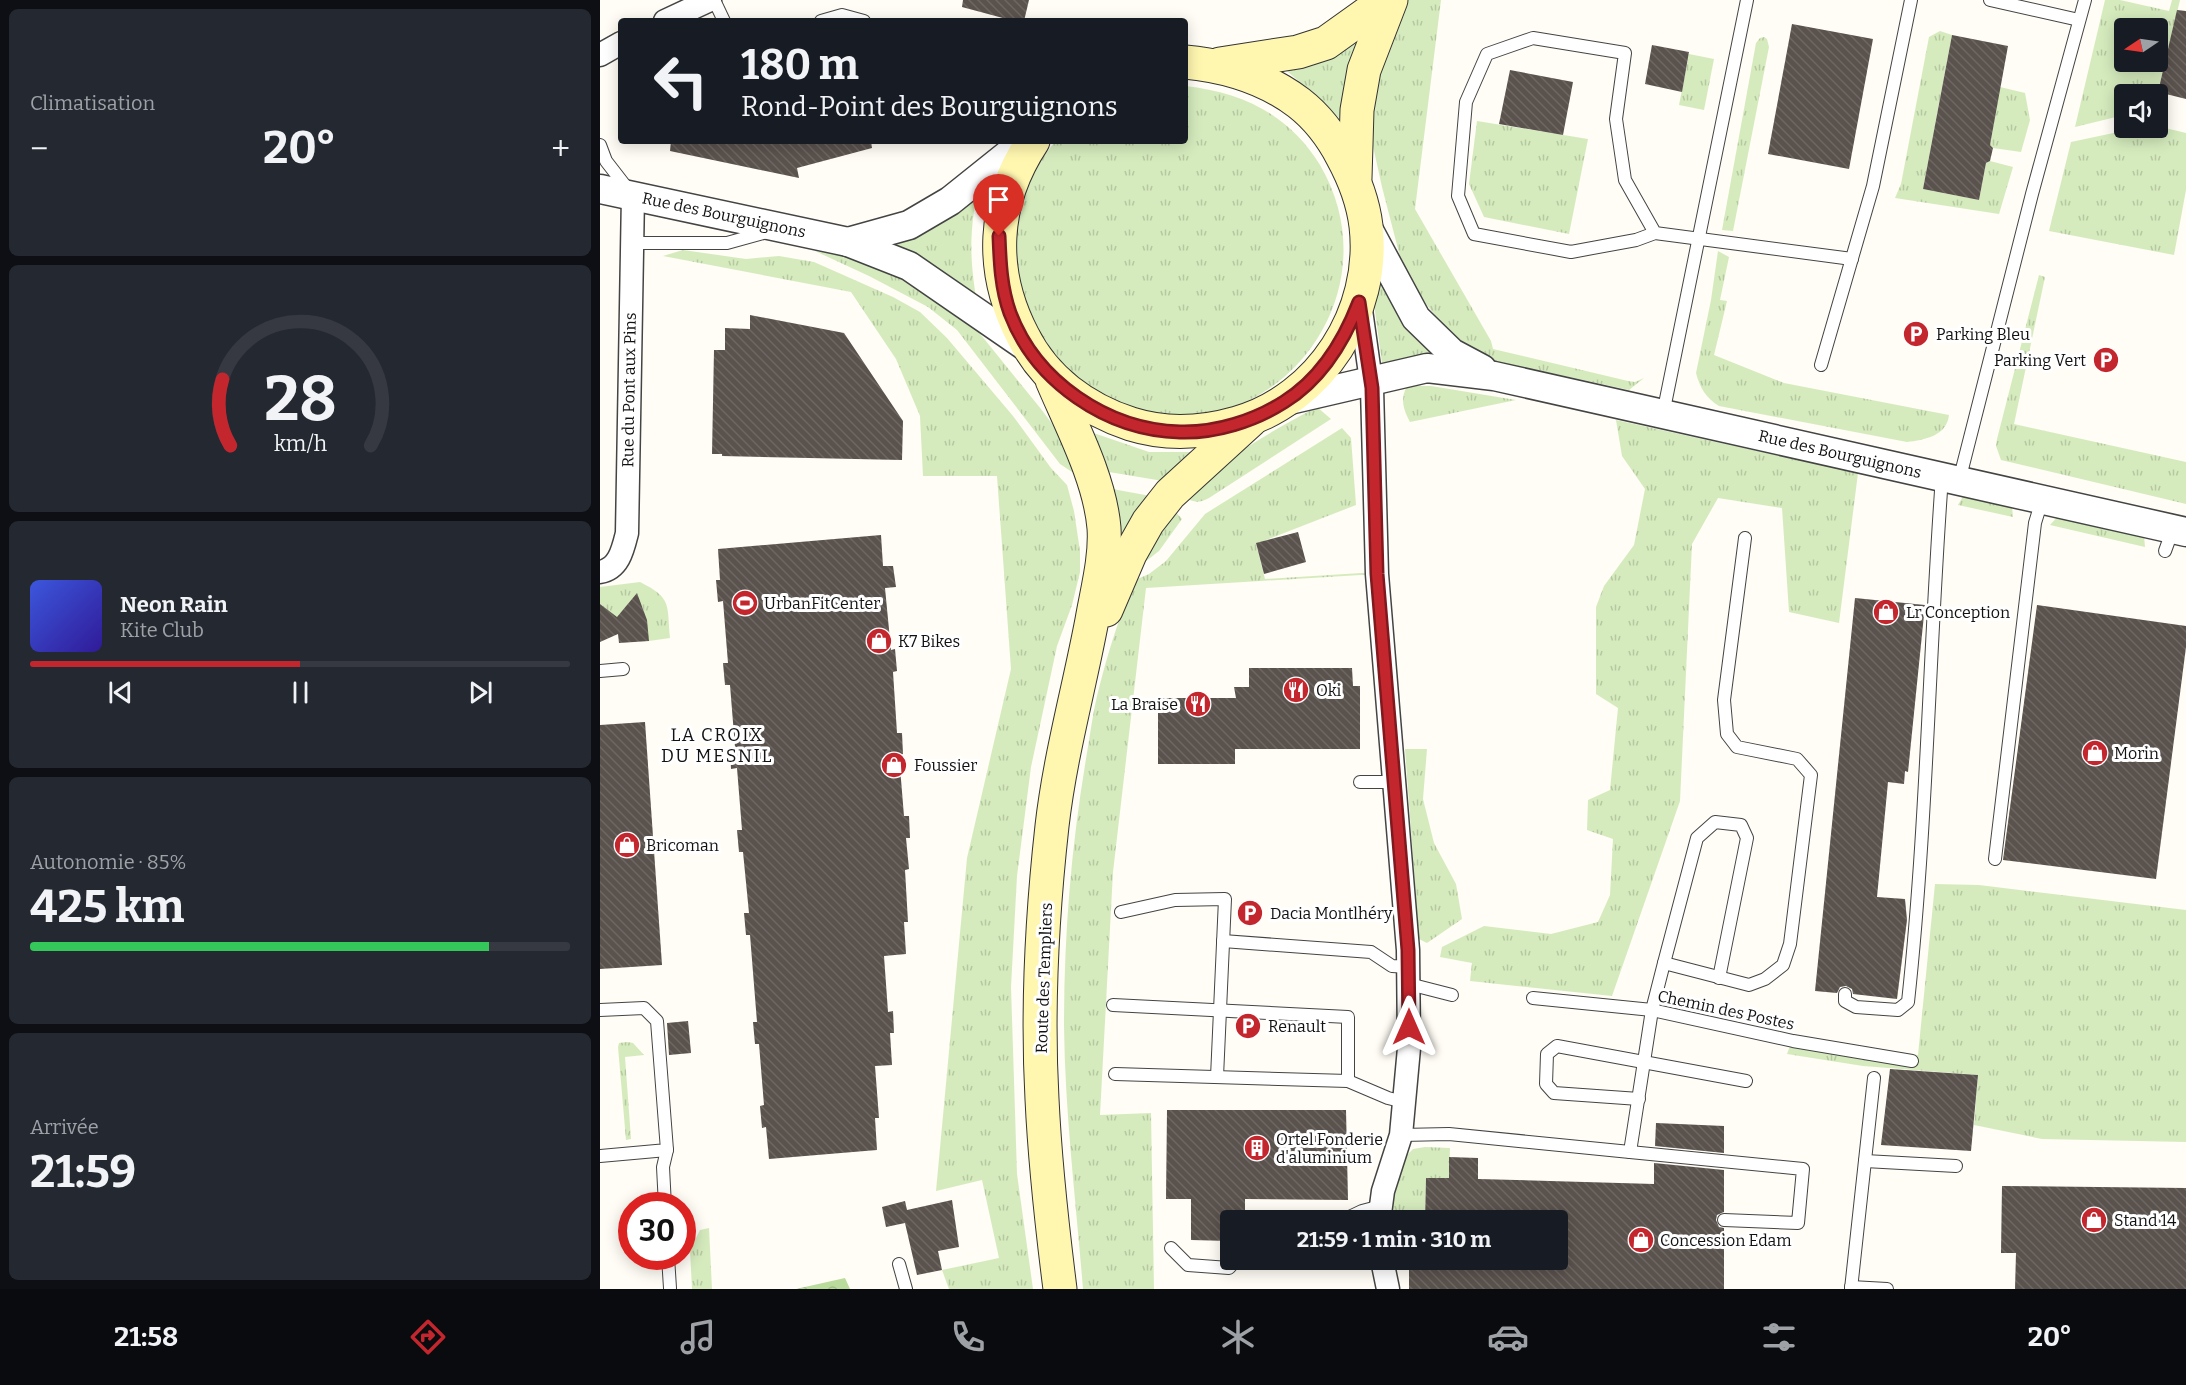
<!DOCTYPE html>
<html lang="fr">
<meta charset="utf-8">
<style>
body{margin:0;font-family:Bitter,serif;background:#242831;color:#f1f3f6;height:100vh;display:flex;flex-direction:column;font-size:22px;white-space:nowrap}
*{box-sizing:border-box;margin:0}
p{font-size:20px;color:#9ea1a6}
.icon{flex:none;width:33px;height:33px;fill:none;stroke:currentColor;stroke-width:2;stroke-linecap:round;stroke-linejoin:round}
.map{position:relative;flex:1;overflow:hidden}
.side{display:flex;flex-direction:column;gap:9px;padding:9px;background:#0d0f14;width:600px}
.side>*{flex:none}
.banner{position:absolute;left:18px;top:18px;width:570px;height:126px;border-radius:6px;box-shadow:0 3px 15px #0003;background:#171b24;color:#f1f3f6;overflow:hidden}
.needle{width:39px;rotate:257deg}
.controls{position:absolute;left:1514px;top:18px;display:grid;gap:12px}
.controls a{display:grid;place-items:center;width:54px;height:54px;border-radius:6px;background:#171b24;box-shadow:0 3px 15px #0003;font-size:30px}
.speed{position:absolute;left:18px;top:1192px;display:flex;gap:12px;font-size:30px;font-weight:700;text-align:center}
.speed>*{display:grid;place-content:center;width:78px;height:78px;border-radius:50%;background:#171b24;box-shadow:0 3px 15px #0003;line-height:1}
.speed .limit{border:9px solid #d22;background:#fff;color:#111}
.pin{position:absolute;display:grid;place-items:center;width:51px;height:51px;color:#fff;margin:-62px -26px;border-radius:50% 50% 50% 0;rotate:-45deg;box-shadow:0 0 6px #0007}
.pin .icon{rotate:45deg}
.me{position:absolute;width:66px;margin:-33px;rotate:0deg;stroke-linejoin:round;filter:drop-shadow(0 0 4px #0008)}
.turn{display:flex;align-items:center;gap:21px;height:126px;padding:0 24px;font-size:27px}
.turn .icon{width:78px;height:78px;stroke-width:2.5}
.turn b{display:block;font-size:42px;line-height:51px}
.big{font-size:45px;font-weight:700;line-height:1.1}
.side .tile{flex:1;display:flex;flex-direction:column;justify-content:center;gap:9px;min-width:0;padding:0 21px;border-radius:9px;background:#242831}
.side .dial{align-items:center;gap:0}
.dial svg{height:156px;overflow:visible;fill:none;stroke:#363941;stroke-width:7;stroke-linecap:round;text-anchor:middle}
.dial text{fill:#f1f3f6;stroke:none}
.song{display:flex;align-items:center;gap:18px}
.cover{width:72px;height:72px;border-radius:9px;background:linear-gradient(135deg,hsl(230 70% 55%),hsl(250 70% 35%))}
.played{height:6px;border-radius:3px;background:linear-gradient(90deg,#c4262e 50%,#363941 50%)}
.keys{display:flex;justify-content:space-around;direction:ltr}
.heat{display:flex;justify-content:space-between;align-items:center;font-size:33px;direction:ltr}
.charge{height:9px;border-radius:4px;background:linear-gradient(90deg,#34c759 85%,#363941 0)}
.trip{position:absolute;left:620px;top:1210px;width:348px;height:60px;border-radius:6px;background:#171b24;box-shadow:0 3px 15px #0003;font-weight:700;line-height:60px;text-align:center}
.tabs{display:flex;height:96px;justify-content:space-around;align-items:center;background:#090b0e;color:#9ea1a6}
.tabs .icon{width:42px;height:42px}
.tabs .on{color:#c4262e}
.tabs b{font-size:27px;color:#f1f3f6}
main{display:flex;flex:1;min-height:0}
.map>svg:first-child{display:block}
.grass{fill:url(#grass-tufts);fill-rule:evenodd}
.forest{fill:url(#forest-crowns)}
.building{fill:url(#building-back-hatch)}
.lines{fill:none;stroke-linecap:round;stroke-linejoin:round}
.service-casing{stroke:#444;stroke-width:14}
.minor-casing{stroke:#444;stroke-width:25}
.tertiary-casing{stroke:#444;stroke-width:31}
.secondary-casing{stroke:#333;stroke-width:35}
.service{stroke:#fff;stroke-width:12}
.minor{stroke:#fff;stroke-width:22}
.tertiary{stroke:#fff;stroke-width:28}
.secondary{stroke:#fff6b0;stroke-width:33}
.route-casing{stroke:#7f191e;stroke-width:15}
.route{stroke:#c4262e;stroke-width:10}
.labels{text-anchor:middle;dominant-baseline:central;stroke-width:6;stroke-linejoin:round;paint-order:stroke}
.street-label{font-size:16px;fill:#111;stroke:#fff}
.poi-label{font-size:16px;fill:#111;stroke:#fff;text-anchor:start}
.neighbourhood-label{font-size:18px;letter-spacing:1.5px;fill:#111;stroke:#fff}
</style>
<main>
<section class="side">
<div class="tile"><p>Climatisation</p>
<div class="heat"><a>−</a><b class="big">20°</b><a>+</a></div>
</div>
<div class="tile dial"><svg viewBox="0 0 100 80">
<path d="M14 69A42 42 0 1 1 86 69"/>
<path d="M14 69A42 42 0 0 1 10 35" stroke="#c4262e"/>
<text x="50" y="56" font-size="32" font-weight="700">28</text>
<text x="50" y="72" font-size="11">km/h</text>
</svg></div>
<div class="tile">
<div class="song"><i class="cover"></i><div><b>Neon Rain</b><p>Kite Club</p></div></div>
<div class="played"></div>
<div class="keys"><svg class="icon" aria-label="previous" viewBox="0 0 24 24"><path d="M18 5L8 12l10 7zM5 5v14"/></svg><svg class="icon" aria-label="pause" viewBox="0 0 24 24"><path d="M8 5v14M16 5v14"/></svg><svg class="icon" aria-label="next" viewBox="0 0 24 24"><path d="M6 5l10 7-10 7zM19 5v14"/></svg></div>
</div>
<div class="tile"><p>Autonomie · 85%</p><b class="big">425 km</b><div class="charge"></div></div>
<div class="tile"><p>Arrivée</p><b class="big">21:59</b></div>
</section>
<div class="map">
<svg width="1586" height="1289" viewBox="0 0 1586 1289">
<defs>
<pattern id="grass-tufts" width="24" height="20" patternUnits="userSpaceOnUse" patternTransform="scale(1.5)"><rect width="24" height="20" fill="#d5ebbd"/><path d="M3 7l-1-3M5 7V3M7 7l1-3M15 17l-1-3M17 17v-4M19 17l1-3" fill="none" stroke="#b6c8a1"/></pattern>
<pattern id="forest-crowns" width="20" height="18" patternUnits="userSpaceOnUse" patternTransform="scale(1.5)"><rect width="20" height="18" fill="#b9dc9c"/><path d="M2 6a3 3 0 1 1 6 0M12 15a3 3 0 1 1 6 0" fill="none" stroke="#9ebc85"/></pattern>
<pattern id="building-back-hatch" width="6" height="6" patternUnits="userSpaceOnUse" patternTransform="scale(1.5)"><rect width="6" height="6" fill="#5a524d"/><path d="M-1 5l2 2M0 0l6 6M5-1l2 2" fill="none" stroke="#6d6662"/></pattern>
</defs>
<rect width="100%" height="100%" fill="#fffdf5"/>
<g class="grass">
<polygon points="804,0 841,0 815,209 891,341 893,349 1028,381 1035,382 1044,378 1029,390 890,360 855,339 806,280 782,187 771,137 777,59"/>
<path d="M1505,0H1520L1569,11L1572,0H1580L1557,95L1524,94V115L1475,127ZM1524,28H1557V62H1524Z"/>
<polygon points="769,23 748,128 729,107 681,66"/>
<polygon points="1340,31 1352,35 1323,189 1379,200 1386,163 1390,161 1413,167 1399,214 1295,198 1301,184 1329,37"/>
<polygon points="1164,37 1167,39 1169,47 1133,231 1122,230 1156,43 1160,38"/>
<polygon points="1089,54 1114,59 1104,110 1079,105"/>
<path d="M585,86C642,92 690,115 720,165C803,307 651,475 505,395C482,383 458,366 443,343C436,332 431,318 426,306C420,295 420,284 418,271C412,222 423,178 456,141H585Z"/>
<polygon points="1400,87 1425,93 1430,120 1421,152 1393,148 1390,145"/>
<polygon points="877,121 988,139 969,234 884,217 869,184"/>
<polygon points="1557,126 1586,133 1586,190 1574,255 1449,231 1471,142 1537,128 1557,128"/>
<path d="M377,194C369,235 370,262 377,303L280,244Z"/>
<polygon points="83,250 146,259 179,256 214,262 293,297 320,312 347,338 413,416 451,468 467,485 474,511 480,551 480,572 472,605 457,646 431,767 417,876 411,987 417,1174 433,1289 349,1289 342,1270 399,1258 382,1180 336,1191 367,858 411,669 397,476 323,476 320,416 296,359 251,292 63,256"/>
<polygon points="215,251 239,254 294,272 355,307 381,335 441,409 462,437 480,472 472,472 460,464 357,330 328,307 269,276"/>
<path d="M1118,251L1129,257L1120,300L1127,301L1114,355L1184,383L1349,415C1347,436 1324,440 1307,442L1119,406C1106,398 1100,388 1096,373L1111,300Z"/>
<polygon points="782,274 852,362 820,359 782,363 774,304"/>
<polygon points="1439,275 1445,277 1414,424 1586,462 1586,504 1401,460 1396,446 1397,439"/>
<path d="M807,386H831L916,400L810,422C803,409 800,399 807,386Z"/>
<path d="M717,407L731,419L609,498C600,503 593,503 585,497C622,459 670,432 717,407Z"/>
<polygon points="1016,420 1258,473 1239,623 1189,612 1182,508 1118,498 1092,544 1080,801 1012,996 870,981 872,963 840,957 842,947 884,926 951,934 998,922 1010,895 1013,839 987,830 988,800 1010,790 1018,708 996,694 996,607 1004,586 1034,545 1045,489 1022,456"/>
<path d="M742,428L751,438L756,505L656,544L665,579L777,572V574L546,588L513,872L500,1115L551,1113L554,1289H483C476,1202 465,1114 464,1026C464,936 471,848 486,759C490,736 493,711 499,688C508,652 520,614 535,580L549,574L566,561L605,514Z"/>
<polygon points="482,429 549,452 603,452 569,482 503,471"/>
<polygon points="507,488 556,497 520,556"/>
<polygon points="1365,493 1412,507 1413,517 1358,505"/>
<polygon points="573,509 582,519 559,551 541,565"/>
<polygon points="1460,514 1544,536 1545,547 1450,525"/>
<path d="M40,582C72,598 67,604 70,638L49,641L43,608L38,601L10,623L0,604V587Z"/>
<polygon points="805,749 827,749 823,799 834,843 856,884 862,919 827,943 819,939"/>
<polygon points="1335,884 1379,885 1586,910 1586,1142 1442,1139 1374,1125 1378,1075 1263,1066 1187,1054 1194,1035 1318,1055"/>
<polygon points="27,1042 33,1043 44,1055 25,1057 31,1139 26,1140 18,1047 19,1043"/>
<polygon points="825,1147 850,1148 849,1178 826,1178 825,1221 789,1221 800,1162 813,1149"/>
<polygon points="109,1228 112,1289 92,1289 90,1250 100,1230"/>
</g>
<polygon class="forest" points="245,1278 250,1289 196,1289"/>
<g class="building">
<polygon points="363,0 429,0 424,21 414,21 362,7"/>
<polygon points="1577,10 1586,11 1586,99 1558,92"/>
<polygon points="1192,24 1273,39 1249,169 1168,154"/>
<polygon points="1352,35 1408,46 1390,145 1393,148 1390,161 1386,163 1379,200 1323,189"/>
<polygon points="1052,45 1089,52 1082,92 1045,84"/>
<polygon points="910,70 973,82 963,135 899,124"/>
<polygon points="71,141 271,141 272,148 197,168 199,178 70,151"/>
<polygon points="150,315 244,333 303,421 302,460 122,456 122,454 112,454 114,350 125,350 125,328 150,329"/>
<polygon points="698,532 706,562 664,574 656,543"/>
<polygon points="281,535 283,566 293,566 296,587 285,588 291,650 295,649 297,671 293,672 297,733 302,733 303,754 299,755 304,816 309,816 310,838 306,838 309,869 305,870 308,922 304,922 306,954 284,956 288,1012 293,1011 294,1033 290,1033 292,1065 275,1066 279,1118 275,1118 277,1150 169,1159 166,1127 162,1128 160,1106 164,1105 159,1044 155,1044 153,1022 157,1022 150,935 146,935 144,913 149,913 143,852 139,852 137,830 142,830 137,768 131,769 130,747 135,747 130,685 125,685 123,663 128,663 123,601 118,602 116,580 120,580 118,549"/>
<polygon points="37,593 47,620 49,641 19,643 18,634 0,642 0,604 17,617"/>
<polygon points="1255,598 1325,605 1308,772 1305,771 1304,784 1288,782 1277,897 1305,899 1307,920 1297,999 1253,994 1252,989 1246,986 1240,987 1237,993 1215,991"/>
<polygon points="1437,605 1586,626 1586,647 1556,879 1403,860"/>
<polygon points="649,668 752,668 753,686 760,686 760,749 635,749 635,764 558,764 558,698 636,698 634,687 649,687"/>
<polygon points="45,722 62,965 0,969 0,725"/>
<polygon points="88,1021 91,1053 69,1055 67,1023"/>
<polygon points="1290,1069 1378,1075 1371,1151 1281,1145"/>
<polygon points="567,1110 746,1110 748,1200 645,1199 645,1221 630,1221 630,1241 591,1240 591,1199 566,1199"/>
<polygon points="1056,1123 1124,1126 1124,1153 1055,1146"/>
<polygon points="849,1157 878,1158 878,1179 1054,1184 1054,1163 1124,1170 1124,1212 1117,1215 1116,1220 1119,1227 1124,1228 1124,1289 809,1289 809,1260 957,1260 957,1221 825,1221 826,1178 849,1178"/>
<polygon points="1402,1186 1586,1188 1586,1289 1415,1289 1416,1253 1401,1253"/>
<polygon points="352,1200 359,1247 338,1251 342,1270 317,1275 305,1223 286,1227 282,1207 305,1201 307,1210"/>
</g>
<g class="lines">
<g class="service-casing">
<g id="service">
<polyline points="114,0 124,21"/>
<polyline points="1390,0 1479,20"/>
<polyline points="221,21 242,15 264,21"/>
<polyline points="0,145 6,161 30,192"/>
<polyline points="1055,233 1025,180 1016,119 1025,53 933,38 887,54 866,102 858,196 874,234 971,252 1036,240 1055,233 1252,259"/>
<polyline points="32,243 127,243 167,232"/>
<polyline points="1221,365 1273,186 1311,0"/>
<polyline points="1063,414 1147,0"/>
<polyline points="1359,481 1432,194 1485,0"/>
<polyline points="1565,551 1573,529"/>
<polyline points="0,671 23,669"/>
<polyline points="760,782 794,782"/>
<polyline points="1395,859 1435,523 1442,500"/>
<polyline points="521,912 575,900 625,899 617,1077"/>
<polyline points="623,941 771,952 792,966 809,967"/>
<polyline points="1064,963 1149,985 1165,979 1183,965 1190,944 1211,775 1197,759 1137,747 1127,734 1124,700 1145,538"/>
<polyline points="809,984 852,995"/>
<path d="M1245,994V1001L1256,1007L1298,1010L1308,1002C1327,827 1329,652 1342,477"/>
<polyline points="933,998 1052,1010 1193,1041 1312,1061"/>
<polyline points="513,1005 748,1017 748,1081"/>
<polyline points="0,1010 44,1008 57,1021 67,1150 0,1156"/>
<polyline points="515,1074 748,1081 788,1098 804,1102"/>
<polyline points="1039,1099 954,1093 946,1084 947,1054 957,1046 1146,1081"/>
<polyline points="801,1135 849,1134 1030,1152 1052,1010 1064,963 1097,838 1115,822 1141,825 1147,838 1119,978"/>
<polyline points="1030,1152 1203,1169 1198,1223 1124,1220"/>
<polyline points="1265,1161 1356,1166"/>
<polyline points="65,1206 63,1167 67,1150"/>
<polyline points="741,1221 762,1211 781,1206"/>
<polyline points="571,1248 588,1265 629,1268 636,1260"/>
<polyline points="68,1257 70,1288"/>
<polyline points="299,1264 306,1289"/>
<polyline points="1251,1287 1287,1289"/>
<polyline points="1251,1289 1274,1078"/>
</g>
</g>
<g class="minor-casing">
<g id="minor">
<polyline points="65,21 110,0"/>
<polyline points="0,55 21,43"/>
<polyline points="760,303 772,388 777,574 808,950 809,1048 801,1135 783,1191 779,1221"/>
<path d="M0,572C19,569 23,549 27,533L33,195"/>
<polyline points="782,1260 788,1289"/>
</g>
</g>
<g class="tertiary-casing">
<g id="tertiary">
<polyline points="0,189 248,242 309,266 428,348"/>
<polyline points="766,225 816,318 852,353 882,369"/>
<polyline points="248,242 309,225 350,201 425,141"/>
<polyline points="685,401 827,368 894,376 1586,532"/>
</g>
</g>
<g class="secondary-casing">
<g id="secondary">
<polyline points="620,64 698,52 726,43 786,0"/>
<path d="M433,141C392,203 389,271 423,336C445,380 485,409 531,424C566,435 602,433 637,423C721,399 776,312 766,226C763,201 754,178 742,156C732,137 717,117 699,103C665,77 627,66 585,62"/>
<polyline points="755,178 757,110 764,70 791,0"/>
<path d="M452,380C471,425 500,479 504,528C506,558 497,591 492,620C479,689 460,756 452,826C442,916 437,1008 442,1099C445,1163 452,1226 460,1289"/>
<polyline points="506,610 530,554 548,522 570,494 651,420"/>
</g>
</g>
<use href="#service" class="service"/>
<use href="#minor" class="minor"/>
<use href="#tertiary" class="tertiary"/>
<use href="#secondary" class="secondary"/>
</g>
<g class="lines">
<g class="route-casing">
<path id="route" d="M399,236C400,262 401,288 410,313C436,382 507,430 580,432C616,433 654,421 684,402C721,379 744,341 759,302L772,388L777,574L808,950L809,1027"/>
</g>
<use href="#route" class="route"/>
</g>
<defs>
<g id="parking-disc" transform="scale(1.35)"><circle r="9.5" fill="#c4262e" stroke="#fff"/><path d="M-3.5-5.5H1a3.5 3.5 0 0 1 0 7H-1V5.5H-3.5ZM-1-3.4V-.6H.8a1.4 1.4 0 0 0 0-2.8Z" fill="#fff"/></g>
<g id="stadium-disc" transform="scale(1.35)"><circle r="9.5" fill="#c4262e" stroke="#fff"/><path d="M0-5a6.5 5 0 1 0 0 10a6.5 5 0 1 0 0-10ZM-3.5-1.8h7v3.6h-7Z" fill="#fff"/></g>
<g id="shop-disc" transform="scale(1.35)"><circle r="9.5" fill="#c4262e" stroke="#fff"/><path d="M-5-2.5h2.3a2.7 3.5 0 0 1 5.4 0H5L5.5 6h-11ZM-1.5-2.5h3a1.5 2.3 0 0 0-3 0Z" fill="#fff"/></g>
<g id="restaurant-disc" transform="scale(1.35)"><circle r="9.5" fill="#c4262e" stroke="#fff"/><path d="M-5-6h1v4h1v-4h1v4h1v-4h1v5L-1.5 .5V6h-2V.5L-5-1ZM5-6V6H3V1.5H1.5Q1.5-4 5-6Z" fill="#fff"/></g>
<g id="building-disc" transform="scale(1.35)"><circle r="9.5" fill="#c4262e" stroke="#fff"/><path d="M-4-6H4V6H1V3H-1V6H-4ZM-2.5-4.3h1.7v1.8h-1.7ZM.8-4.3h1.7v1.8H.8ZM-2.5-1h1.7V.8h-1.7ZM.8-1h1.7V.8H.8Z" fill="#fff"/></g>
</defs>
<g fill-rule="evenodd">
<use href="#parking-disc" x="1316" y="334"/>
<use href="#parking-disc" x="1506" y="360"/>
<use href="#stadium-disc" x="145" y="603"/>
<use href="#shop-disc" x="1286" y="612"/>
<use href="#shop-disc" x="279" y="641"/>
<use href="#restaurant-disc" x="696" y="690"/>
<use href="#restaurant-disc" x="598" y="704"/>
<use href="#shop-disc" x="1495" y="753"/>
<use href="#shop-disc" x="294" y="765"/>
<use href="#shop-disc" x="27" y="845"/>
<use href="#parking-disc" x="650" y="913"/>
<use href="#parking-disc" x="648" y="1026"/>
<use href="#building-disc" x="657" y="1148"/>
<use href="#shop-disc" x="1494" y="1220"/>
<use href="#shop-disc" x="1041" y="1240"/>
</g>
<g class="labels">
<g class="street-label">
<text transform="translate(124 215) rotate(12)">Rue des Bourguignons</text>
<text transform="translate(29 390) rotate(-89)">Rue du Pont aux Pins</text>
<text transform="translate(1240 454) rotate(13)">Rue des Bourguignons</text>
<text transform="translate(444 978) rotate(-88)">Route des Templiers</text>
<text transform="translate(1126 1010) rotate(12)">Chemin des Postes</text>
</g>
<g class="poi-label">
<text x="1336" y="334">Parking Bleu</text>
<text x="1486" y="360" text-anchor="end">Parking Vert</text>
<text x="164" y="603">UrbanFitCenter</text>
<text x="1306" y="612">Lr Conception</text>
<text x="298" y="641">K7 Bikes</text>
<text x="716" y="690">Oki</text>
<text x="578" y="704" text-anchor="end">La Braise</text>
<text x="1514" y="753">Morin</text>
<text x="314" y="765">Foussier</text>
<text x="46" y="845">Bricoman</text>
<text x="670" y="913">Dacia Montlhéry</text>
<text x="668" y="1026">Renault</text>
<text x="676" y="1139">Ortel Fonderie<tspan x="676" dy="18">d'aluminium</tspan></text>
<text x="1514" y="1220">Stand 14</text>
<text x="1060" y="1240">Concession Edam</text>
</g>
<g class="neighbourhood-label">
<text x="117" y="735">LA CROIX<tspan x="117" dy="21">DU MESNIL</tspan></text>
</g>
</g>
</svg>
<div class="controls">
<a><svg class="needle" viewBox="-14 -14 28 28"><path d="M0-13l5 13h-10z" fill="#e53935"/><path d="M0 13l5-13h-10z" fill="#9ea1a6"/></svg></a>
<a><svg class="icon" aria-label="sound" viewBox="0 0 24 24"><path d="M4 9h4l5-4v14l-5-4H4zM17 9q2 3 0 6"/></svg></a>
</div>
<div class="speed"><div class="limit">30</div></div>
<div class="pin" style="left:399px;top:236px;background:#d93025"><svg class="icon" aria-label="arrive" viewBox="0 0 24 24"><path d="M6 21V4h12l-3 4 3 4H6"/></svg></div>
<svg class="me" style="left:809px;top:1027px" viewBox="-20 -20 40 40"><path d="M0-17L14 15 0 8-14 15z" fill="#c4262e" stroke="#fff" stroke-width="4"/></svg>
<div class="trip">21:59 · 1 min · 310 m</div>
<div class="banner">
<div class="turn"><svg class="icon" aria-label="left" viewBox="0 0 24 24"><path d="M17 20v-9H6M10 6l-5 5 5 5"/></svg><div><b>180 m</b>Rond-Point des Bourguignons</div></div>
</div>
</div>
</main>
<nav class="tabs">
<b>21:58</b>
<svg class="icon on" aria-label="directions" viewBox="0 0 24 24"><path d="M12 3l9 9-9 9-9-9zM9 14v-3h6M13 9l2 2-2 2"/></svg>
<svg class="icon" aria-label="music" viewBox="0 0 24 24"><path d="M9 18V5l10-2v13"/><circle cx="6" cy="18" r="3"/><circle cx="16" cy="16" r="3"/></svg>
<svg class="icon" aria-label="phone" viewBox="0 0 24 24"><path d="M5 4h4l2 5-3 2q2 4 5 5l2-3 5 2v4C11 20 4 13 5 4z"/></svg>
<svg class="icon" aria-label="climate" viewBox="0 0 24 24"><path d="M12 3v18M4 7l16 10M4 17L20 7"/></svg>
<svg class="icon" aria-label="car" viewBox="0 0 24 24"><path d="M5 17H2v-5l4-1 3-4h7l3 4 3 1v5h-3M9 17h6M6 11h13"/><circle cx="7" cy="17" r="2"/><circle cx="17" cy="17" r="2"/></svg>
<svg class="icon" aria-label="filters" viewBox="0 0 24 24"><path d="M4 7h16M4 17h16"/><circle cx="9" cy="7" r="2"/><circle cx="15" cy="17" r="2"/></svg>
<b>20°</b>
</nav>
